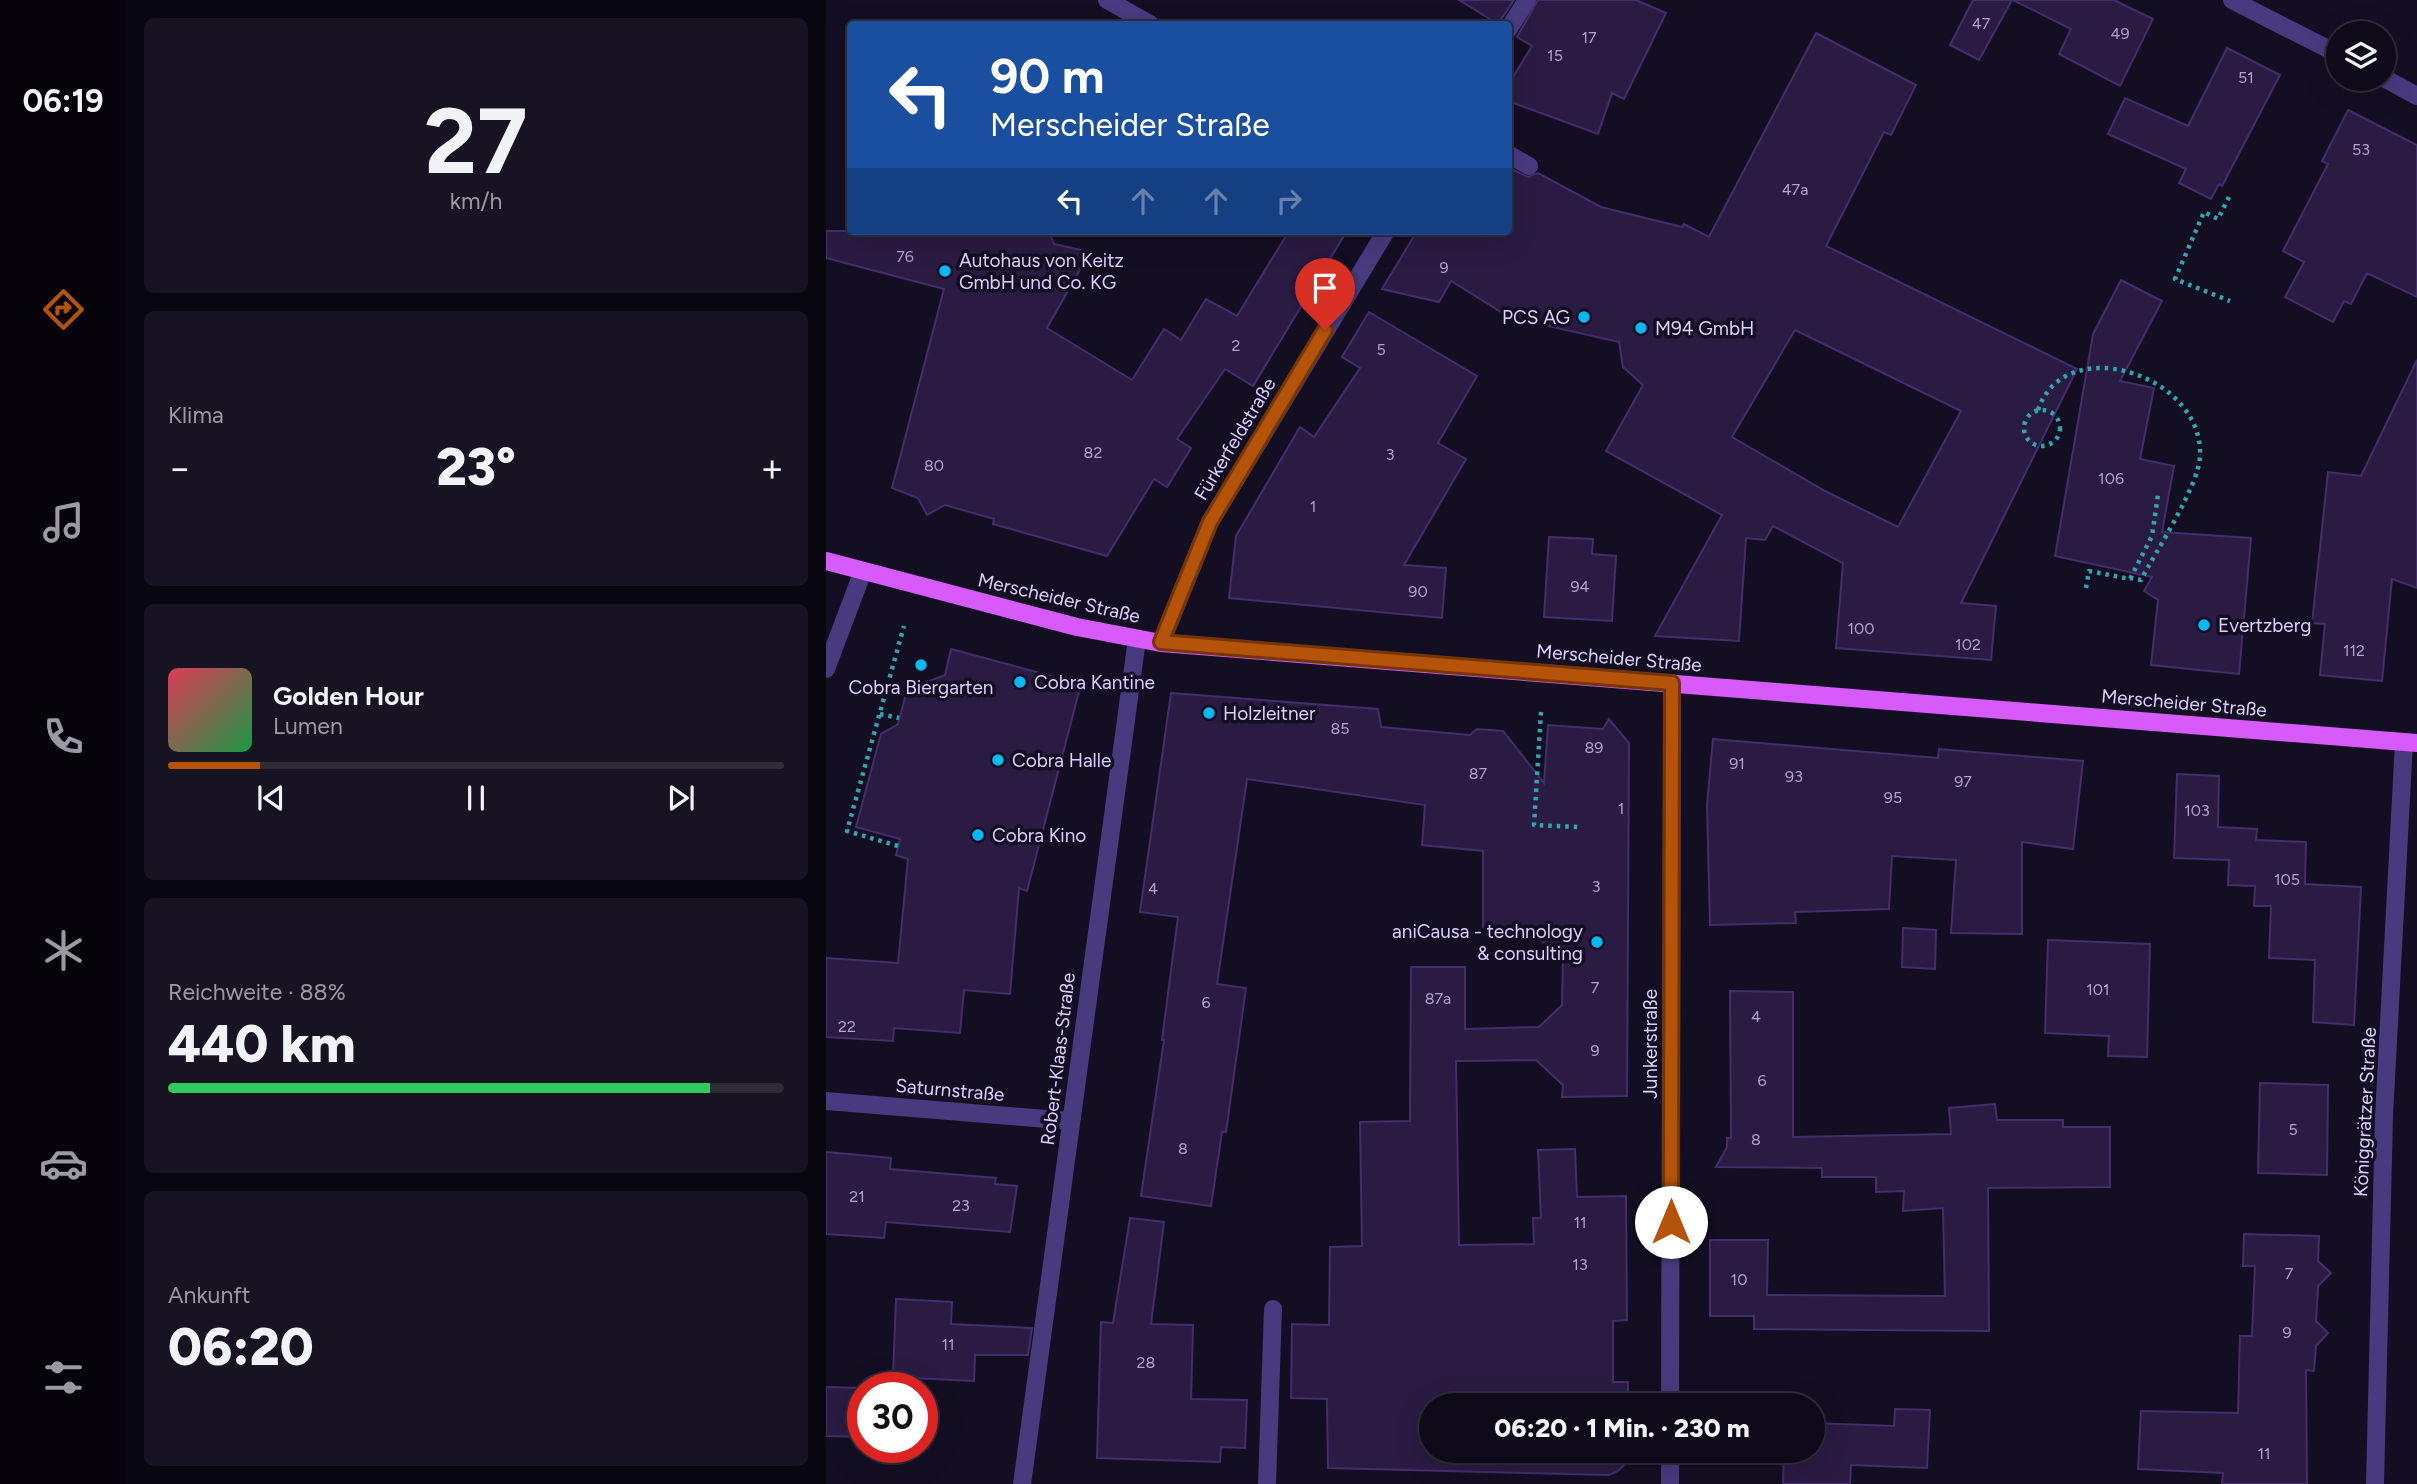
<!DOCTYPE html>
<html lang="de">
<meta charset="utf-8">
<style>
body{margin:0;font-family:Figtree,sans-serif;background:#181323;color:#f1f3f6;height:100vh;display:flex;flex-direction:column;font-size:26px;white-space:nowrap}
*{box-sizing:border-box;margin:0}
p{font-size:23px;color:#9b9aa2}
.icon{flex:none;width:38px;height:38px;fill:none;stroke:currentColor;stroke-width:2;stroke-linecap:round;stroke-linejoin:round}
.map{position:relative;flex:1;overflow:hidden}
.drawer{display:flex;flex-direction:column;gap:18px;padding:18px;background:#08060e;width:700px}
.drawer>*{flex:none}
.banner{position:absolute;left:21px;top:21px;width:665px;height:214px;border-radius:7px;box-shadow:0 7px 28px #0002,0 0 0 2px #2f2b39;background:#1a4fa0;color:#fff;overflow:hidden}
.buttons{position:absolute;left:1500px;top:21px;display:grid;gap:14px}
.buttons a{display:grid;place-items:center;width:70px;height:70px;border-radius:50%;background:#0f0a1a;box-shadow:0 7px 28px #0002,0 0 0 2px #2f2b39;font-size:35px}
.speed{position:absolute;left:21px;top:1372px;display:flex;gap:14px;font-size:35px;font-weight:700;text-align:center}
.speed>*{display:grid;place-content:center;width:91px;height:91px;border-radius:50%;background:#0f0a1a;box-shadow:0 7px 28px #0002,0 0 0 2px #2f2b39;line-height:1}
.speed .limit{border:10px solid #d22;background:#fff;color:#111}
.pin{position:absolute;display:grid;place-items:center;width:60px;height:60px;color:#fff;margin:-72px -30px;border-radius:50% 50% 50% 0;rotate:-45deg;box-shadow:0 0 7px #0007}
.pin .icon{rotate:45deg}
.me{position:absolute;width:77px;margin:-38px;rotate:0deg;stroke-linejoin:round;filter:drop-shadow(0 0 5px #0008)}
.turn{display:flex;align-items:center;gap:24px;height:147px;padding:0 28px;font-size:32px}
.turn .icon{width:91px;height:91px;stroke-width:2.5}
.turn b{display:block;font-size:49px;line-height:60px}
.lanes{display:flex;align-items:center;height:66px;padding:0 28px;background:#0003;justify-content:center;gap:35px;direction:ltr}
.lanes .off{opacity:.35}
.big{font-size:52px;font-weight:800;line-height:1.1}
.drawer .tile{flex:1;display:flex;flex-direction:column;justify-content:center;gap:10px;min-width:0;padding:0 24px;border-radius:10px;background:#181323}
.drawer .dial{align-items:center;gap:0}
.dial b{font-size:91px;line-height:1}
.song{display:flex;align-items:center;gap:21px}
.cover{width:84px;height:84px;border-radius:10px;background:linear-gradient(135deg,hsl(350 70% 55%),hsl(140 70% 35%))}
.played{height:7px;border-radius:4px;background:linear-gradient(90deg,#b45309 15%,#2f2b39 15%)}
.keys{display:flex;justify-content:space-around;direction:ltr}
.heat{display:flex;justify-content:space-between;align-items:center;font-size:38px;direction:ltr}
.charge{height:10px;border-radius:5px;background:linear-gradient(90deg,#34c759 88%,#2f2b39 0)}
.trip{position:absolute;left:593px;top:1393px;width:406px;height:70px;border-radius:35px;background:#0f0a1a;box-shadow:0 7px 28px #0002,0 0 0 2px #2f2b39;font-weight:800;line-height:70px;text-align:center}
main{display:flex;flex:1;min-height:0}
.tab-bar{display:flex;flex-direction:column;width:126px;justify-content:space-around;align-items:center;background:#06040a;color:#9b9aa2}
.tab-bar .icon{width:49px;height:49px}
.tab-bar .current{color:#b45309}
.tab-bar b{font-size:32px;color:#f1f3f6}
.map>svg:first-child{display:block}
.building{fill:#291b42;stroke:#442d6d;stroke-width:2;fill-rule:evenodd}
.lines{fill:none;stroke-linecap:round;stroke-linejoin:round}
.path{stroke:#31a5b0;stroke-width:4.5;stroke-dasharray:3.5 5;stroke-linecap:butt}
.minor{stroke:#473a7f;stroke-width:18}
.major{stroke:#d75afb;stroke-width:18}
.route-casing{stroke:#753606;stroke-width:18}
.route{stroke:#b45309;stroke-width:12}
.poi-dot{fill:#07b8f3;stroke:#140e22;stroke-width:2.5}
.labels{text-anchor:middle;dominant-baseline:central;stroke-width:7;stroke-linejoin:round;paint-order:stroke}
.number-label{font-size:16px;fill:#afa3cf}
.poi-label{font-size:19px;fill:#dcd0fe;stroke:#140e22;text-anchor:start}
.street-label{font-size:19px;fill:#dcd0fe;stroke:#140e22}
</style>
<main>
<nav class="tab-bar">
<b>06:19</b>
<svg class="icon current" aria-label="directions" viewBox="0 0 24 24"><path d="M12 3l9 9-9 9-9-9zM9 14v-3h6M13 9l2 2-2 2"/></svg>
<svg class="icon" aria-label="music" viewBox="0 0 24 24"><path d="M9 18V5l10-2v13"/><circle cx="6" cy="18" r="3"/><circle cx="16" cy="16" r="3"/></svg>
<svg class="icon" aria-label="phone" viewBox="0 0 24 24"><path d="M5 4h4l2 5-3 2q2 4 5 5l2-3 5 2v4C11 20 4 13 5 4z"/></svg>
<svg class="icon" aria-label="climate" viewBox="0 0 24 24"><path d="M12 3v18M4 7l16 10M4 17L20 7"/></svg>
<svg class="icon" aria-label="car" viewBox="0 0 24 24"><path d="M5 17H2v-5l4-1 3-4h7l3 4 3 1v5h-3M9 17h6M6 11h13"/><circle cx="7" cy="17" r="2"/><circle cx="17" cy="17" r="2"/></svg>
<svg class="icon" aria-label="filters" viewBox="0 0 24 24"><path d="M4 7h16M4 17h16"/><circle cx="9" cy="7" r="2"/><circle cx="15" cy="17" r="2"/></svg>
</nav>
<section class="drawer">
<div class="tile dial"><b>27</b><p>km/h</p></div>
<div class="tile"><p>Klima</p>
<div class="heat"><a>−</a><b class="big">23°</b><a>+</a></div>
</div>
<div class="tile">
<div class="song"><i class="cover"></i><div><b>Golden Hour</b><p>Lumen</p></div></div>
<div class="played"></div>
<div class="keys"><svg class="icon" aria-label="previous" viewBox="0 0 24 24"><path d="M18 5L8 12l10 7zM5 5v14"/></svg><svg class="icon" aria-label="pause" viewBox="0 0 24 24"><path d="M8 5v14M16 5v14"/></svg><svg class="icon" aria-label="next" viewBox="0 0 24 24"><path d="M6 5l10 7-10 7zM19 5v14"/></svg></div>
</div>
<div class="tile"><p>Reichweite · 88%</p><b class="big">440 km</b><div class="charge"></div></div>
<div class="tile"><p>Ankunft</p><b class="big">06:20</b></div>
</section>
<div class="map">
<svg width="1591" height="1484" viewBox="0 0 1591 1484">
<rect width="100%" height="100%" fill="#140e22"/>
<g class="building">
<polygon points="633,0 688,0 672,24"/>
<polygon points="712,0 810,0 840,13 798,99 786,93 772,134 682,101 682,85 706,46 691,37"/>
<polygon points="1147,0 1186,0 1153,60 1124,45"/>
<polygon points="1187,0 1288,0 1327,19 1294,86 1233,54 1245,29"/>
<path d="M990,33L1090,85L1065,135L1058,132L1000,246L1251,369L1135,603L1170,606L1165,660L1010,648L1017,563L947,526L939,540L920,538L913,641L829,636L896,515L780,451L817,385L797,367L793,342L683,317L625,281L613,302L556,289L591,231H682V167L702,177L712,173L775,207L856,227L858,224L883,237ZM969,330L1135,411L1072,527L999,491L906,437Z"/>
<polygon points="1401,48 1454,75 1396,186 1393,184 1385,199 1353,183 1360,169 1282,134 1299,98 1362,126"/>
<polygon points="1522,110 1591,145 1591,297 1541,273 1525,304 1518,301 1507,322 1459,297 1478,262 1457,251 1502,164 1496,161"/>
<polygon points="0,231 223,231 228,244 264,252 221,328 306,380 338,329 355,340 380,299 411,316 463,231 521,231 494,275 476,271 491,280 427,386 399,369 351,439 365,448 341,487 328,479 281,556 167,524 168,519 119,505 101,515 92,498 66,488 118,289 0,258"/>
<polygon points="1295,280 1336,301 1294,381 1328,388 1314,459 1348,466 1336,532 1425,538 1413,674 1325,665 1332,600 1318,591 1326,577 1229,556 1267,334"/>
<polygon points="543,312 651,376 612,443 640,459 578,565 620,568 616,618 403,598 410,536 474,427 488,437 534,368 516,357"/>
<polygon points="1591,360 1591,588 1566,579 1556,681 1494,675 1499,624 1486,623 1502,472 1535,476"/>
<polygon points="723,537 767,539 766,554 790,556 786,621 718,617"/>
<polygon points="125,649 255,684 201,891 193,888 184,994 138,990 134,1033 68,1028 67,1041 0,1037 0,958 72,963 82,859 70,855 74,839 30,827 55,734 72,724 81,690 119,675"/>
<polygon points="345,693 552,709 555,727 644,735 651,729 677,731 718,783 722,725 777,729 783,719 803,743 801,1096 736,1097 737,1085 710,1060 630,1061 633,1245 708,1244 707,1218 715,1218 712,1150 749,1149 751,1197 800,1196 801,1320 787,1321 787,1382 802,1382 802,1405 606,1405 606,1451 802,1451 801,1462 792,1471 783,1475 502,1468 501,1399 465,1398 466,1324 503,1325 504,1247 536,1246 534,1122 584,1121 585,967 639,967 639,1029 713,1027 736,1005 737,955 695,928 657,927 657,851 596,845 599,805 421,779 391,984 420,988 400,1132 396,1132 385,1206 315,1196 338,1040 336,1040 352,917 314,912"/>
<polygon points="887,739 1112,758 1113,749 1257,761 1247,849 1196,842 1196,934 1125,933 1130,860 1066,856 1063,909 969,912 970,923 884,925 881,805"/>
<polygon points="1351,774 1393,776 1392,827 1431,829 1430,840 1480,842 1479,884 1535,887 1528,1025 1487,1022 1489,960 1443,958 1445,906 1428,906 1429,886 1402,885 1403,860 1348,858"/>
<polygon points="1077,928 1110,930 1109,969 1076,967"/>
<polygon points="1222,940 1324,944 1321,1057 1282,1056 1283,1036 1219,1033"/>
<polygon points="904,991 967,992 967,1137 1125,1134 1123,1108 1169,1104 1171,1120 1237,1120 1237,1127 1284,1127 1284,1187 1162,1188 1163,1331 928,1329 928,1316 884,1316 884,1240 942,1240 941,1295 1119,1296 1117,1208 1077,1211 1078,1191 1050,1192 1050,1177 996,1177 996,1168 890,1167 901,1147 901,1138 905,1138"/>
<polygon points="1434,1083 1502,1085 1501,1175 1432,1173"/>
<polygon points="0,1152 65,1158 64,1169 170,1178 169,1184 191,1186 184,1232 60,1222 58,1238 0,1234"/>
<polygon points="304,1218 338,1222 325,1324 367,1325 365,1399 421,1400 419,1448 395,1447 394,1462 271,1458 275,1322 287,1323"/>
<polygon points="1418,1234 1493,1236 1492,1261 1505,1273 1492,1286 1490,1321 1502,1333 1490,1346 1488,1371 1480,1370 1481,1484 1396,1484 1397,1473 1312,1469 1315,1411 1412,1413 1414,1336 1426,1336 1429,1266 1417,1266"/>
<polygon points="70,1299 126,1302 125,1324 206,1328 202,1355 149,1355 148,1381 67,1377"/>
<polygon points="0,1387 37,1388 37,1437 0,1436"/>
<polygon points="1069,1409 1104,1410 1101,1468 1025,1465 1024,1484 957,1484 958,1451 987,1451 987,1423 1068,1426"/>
</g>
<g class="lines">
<g class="path">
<polyline points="1403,197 1392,219 1378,212 1349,279 1404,301"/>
<circle cx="1216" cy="428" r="18"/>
<path d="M1212,410C1239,330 1378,375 1374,456C1373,486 1330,551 1315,580L1304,578"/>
<polyline points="1260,588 1263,571 1304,579 1326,536 1332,495"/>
<polyline points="715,712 708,825 753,827"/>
<polyline points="54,714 73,718"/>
<polyline points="72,846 21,831 78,626"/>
</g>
<g class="minor">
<polyline points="281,0 324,24"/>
<polyline points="1406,0 1512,54"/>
<polyline points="682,30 701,0"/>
<polyline points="1558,78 1591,96"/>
<polyline points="682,154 703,166"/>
<polyline points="335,643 384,522 560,231"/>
<polyline points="0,669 37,571"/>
<polyline points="0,1101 245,1121"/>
<polyline points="844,1405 846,683"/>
<polyline points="196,1484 311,639"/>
<polyline points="441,1484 447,1309"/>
<polyline points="844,1484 844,1451"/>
<polyline points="1549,1484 1558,1116 1578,742"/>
</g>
<polyline class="major" points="0,561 251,627 335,643 1591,743"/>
</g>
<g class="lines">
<g class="route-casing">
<polyline id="route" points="499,330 384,522 335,642 846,683 845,1222"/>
</g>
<use href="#route" class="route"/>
</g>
<g class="poi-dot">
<circle cx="119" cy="271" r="7"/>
<circle cx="758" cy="317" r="7"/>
<circle cx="815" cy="328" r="7"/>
<circle cx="1378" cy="625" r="7"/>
<circle cx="95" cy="665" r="7"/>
<circle cx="194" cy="682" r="7"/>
<circle cx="383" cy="713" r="7"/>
<circle cx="172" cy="760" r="7"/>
<circle cx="152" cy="835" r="7"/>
<circle cx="771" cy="942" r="7"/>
</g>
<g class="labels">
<g class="number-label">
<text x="1155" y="23">47</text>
<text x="1294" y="33">49</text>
<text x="763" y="37">17</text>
<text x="729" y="55">15</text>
<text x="1420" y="77">51</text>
<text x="1535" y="149">53</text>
<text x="969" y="189">47a</text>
<text x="79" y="256">76</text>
<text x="618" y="267">9</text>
<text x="410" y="345">2</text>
<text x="555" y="349">5</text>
<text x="267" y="452">82</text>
<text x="564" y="454">3</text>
<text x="108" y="465">80</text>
<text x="1285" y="478">106</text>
<text x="487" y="506">1</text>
<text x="754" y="586">94</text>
<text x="592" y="591">90</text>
<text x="1035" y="628">100</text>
<text x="1142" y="644">102</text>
<text x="1528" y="650">112</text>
<text x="514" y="728">85</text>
<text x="768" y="747">89</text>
<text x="911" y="763">91</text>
<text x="652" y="773">87</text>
<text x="968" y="776">93</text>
<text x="1137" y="781">97</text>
<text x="1067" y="797">95</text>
<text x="795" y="808">1</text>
<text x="1371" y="810">103</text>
<text x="1461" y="879">105</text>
<text x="770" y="886">3</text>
<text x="327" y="888">4</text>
<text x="769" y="987">7</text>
<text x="1272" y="989">101</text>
<text x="612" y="998">87a</text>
<text x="380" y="1002">6</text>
<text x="930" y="1016">4</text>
<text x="21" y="1026">22</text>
<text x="769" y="1050">9</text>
<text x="936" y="1080">6</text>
<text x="1467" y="1129">5</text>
<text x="930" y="1139">8</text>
<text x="357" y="1148">8</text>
<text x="31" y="1196">21</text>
<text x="135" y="1205">23</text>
<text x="754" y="1222">11</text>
<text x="754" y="1264">13</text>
<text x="1463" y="1273">7</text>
<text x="913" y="1279">10</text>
<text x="1461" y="1332">9</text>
<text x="122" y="1344">11</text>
<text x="320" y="1362">28</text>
<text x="1438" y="1453">11</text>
</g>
<g class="poi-label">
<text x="133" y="260">Autohaus von Keitz<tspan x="133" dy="22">GmbH und Co. KG</tspan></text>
<text x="744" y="317" text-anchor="end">PCS AG</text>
<text x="829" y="328">M94 GmbH</text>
<text x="1392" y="625">Evertzberg</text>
<text x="208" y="682">Cobra Kantine</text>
<text x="95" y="687" text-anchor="middle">Cobra Biergarten</text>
<text x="397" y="713">Holzleitner</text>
<text x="186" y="760">Cobra Halle</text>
<text x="166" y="835">Cobra Kino</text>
<text x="757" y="931" text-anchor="end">aniCausa - technology<tspan x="757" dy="22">&amp; consulting</tspan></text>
</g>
<g class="street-label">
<text transform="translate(409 439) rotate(-59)">Fürkerfeldstraße</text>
<text transform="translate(233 598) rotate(13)">Merscheider Straße</text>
<text transform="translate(793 658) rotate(5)">Merscheider Straße</text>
<text transform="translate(1358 703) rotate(5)">Merscheider Straße</text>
<text transform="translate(824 1044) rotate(-90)">Junkerstraße</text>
<text transform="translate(232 1059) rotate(-83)">Robert-Klaas-Straße</text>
<text transform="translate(124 1090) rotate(5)">Saturnstraße</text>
<text transform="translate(1539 1112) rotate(-87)">Königgrätzer Straße</text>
</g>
</g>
</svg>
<div class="buttons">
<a><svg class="icon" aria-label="layers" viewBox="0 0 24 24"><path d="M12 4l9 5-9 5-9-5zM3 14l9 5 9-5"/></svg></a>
</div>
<div class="speed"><div class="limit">30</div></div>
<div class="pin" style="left:499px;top:330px;background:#d93025"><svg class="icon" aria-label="arrive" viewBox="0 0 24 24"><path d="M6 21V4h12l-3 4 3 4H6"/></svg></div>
<svg class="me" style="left:845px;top:1222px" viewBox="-20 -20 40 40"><circle r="19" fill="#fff"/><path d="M0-13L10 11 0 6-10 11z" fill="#b45309"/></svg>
<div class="trip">06:20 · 1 Min. · 230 m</div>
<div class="banner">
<div class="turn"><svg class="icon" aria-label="left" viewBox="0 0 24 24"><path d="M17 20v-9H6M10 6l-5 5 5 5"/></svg><div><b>90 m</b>Merscheider Straße</div></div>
<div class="lanes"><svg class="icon" aria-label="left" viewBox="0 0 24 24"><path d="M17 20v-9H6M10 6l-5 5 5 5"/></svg><svg class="icon off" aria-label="ahead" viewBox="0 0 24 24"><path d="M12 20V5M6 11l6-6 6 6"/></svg><svg class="icon off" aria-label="ahead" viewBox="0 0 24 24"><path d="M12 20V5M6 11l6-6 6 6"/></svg><svg class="icon off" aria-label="right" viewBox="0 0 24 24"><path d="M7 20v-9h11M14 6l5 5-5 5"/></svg></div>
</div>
</div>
</main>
